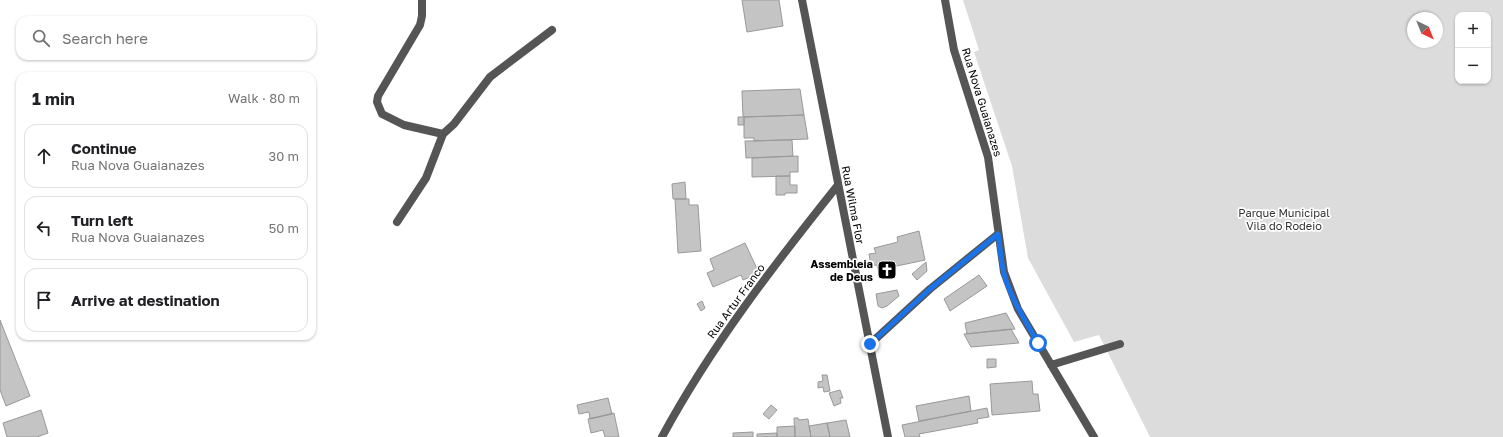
<!DOCTYPE html>
<meta charset="utf-8">
<style>
:root{--surface:#fff;--page:#f2f2f2;--text:#202124;--muted:#757577;--line:#e0e0e0}
body{margin:0;font-family:"Golos Text",sans-serif;background:var(--page);color:var(--text)}
.controls{position:absolute;right:12px;top:12px;display:grid;overflow:hidden;border-radius:8px;box-shadow:0 1px 3px #0004}
.controls button{width:36px;height:36px;display:grid;place-items:center;padding:0;border:0;border-bottom:1px solid var(--line);background:var(--surface);color:var(--text);font:20px sans-serif}
.compass{position:absolute;left:1407px;top:12px;width:36px;height:36px;border-radius:50%;background:var(--surface);box-shadow:0 1px 3px #0004;rotate:137deg}
.stop{position:absolute;width:12px;height:12px;margin:-9px;border:3px solid #1a73e8;border-radius:50%;background:#fff}
.stop.end{background:#1a73e8;border-color:#fff;box-shadow:0 1px 4px #0008}
.list{margin:0;padding:0;list-style:none}
h2{display:flex;justify-content:space-between;align-items:center;height:52px;margin:0;padding:0 16px;font-size:17px}
h2 small{font-size:13px;font-weight:400;color:var(--muted)}
.list li{display:grid;grid-template-columns:26px 1fr auto;gap:12px;align-items:center;box-sizing:border-box;height:64px;margin:0 8px 8px;padding:0 8px;border:1px solid var(--line);border-radius:12px}
.list b{display:block;font-size:15px;white-space:nowrap}
.list p{margin:0;font-size:13px;white-space:nowrap;color:var(--muted)}
.list em{font-size:13px;font-style:normal;color:var(--muted)}
.icon{flex:none;width:22px;height:22px;fill:none;stroke:currentColor;stroke-width:2;stroke-linecap:round;stroke-linejoin:round}
.map{position:relative;flex:none;width:1503px;height:437px;overflow:hidden}
.search{position:absolute;background:var(--surface);box-shadow:0 1px 3px #0004;left:16px;top:16px;width:300px;height:44px;display:flex;align-items:center;gap:10px;box-sizing:border-box;padding:0 14px;border-radius:12px;color:var(--muted);font-size:15px}
.panel{position:absolute;background:var(--surface);box-shadow:0 1px 3px #0004;left:16px;top:72px;width:300px;height:268px;border-radius:12px}
.map>svg:first-child{display:block}
.green{fill:#dcdcdc;fill-rule:evenodd}
.building{fill:#c4c4c4;stroke:#999}
.lines{fill:none;stroke-linecap:round;stroke-linejoin:round}
.street{stroke:#555;stroke-width:8}
.route{stroke:#1a73e8;stroke-width:5}
.labels{text-anchor:middle;stroke-width:3.5;stroke-linejoin:round;paint-order:stroke}
.street-label{font-size:11px;fill:#000;stroke:#fff}
.park-label{font-size:11px;fill:#333;stroke:#fff}
.poi-label{font-size:11px;font-weight:bold;fill:#000;stroke:#fff;text-anchor:end}
</style>
<div class="map">
<svg width="1503" height="437" viewBox="0 0 1503 437">
<rect width="100%" height="100%" fill="#fff"/>
<!-- green -->
<path class="green" d="M963,0H1503V437H1150L1099,335L1074,342L1028,258L1012,166L974,52L979,50ZM1458,15H1488V81H1458ZM1413,18H1437V42H1413Z"/>
<!-- building -->
<path class="building" d="M742,0H779L783,26L747,32Z
M800,89L804,115L743,117L742,91Z
M804,115L808,139L754,141V138H744V117Z
M738,117H744V125H738Z
M792,140L793,156L746,158L745,141Z
M798,156V172H790V176L752,177V158Z
M776,176H790V185H797V193H785V195H776Z
M685,182L686,199H673L672,184Z
M675,199H689V205H698L701,251L678,253Z
M919,231L925,260L878,270L877,265L871,266L869,254L876,253L874,248L898,242L897,237Z
M745,243L759,273L743,280L741,275L713,287L707,273L714,270L710,259Z
M926,262L927,271L917,280L912,274Z
M979,275L987,286L950,311L944,299Z
M897,290L899,296L887,306L882,308L878,306L876,294Z
M702,301L705,308L701,311L697,304Z
M1006,313L1015,329L967,334L965,323Z
M0,320L30,396L6,406L0,390Z
M1011,329L1019,343L971,347L964,334Z
M987,359H996V367L987,368Z
M822,375H827L830,391L824,392L823,387L818,388V382L823,381Z
M1032,381L1033,394H1038L1040,411L992,415L990,384Z
M840,390L843,398H840L841,403L834,406L829,393Z
M969,396L971,411L919,421L916,406Z
M608,398L612,414L590,419L589,412L579,414L577,405Z
M771,405L777,410L769,419L763,414Z
M987,408L989,417L977,419L978,423L919,434L920,437H905L902,425Z
M41,410L48,433L37,437H7L3,423Z
M614,413L619,437H605L603,430L591,433L588,419Z
M794,418H798L799,420L808,419L811,437H795Z
M846,420L850,437H830L827,423Z
M827,423L830,437H811L809,426Z
M795,426V437H777V427Z
M753,432V437H733V433Z
M777,433V437H757V434Z"/>
<g class="lines">
<!-- street -->
<path class="street" d="M422,0V16L420,25L378,96L377,102L382,114L404,125L443,134L454,124L490,77L552,30
M802,0L888,437
M945,0L954,50L988,157L1004,272L1018,309L1094,437
M397,222L426,178L443,134
M870,344L930,289L998,234
M1051,365L1120,344
M662,437C711,346 774,265 838,185"/>
</g>
<g class="lines">
<!-- route -->
<path class="route" d="M870,344L930,289L998,234C1000,247 1001,261 1004,274C1011,299 1025,320 1038,343"/>
</g>
<!-- icons -->
<defs>
<symbol id="church-square" viewBox="-11 -11 22 22"><rect x="-9" y="-9" width="18" height="18" rx="4" fill="#000" stroke="#fff"/><path d="M-1.2-6h2.4v3.5h3.3v2.4h-3.3V6h-2.4V-.1h-3.3v-2.4h3.3Z" fill="#fff"/></symbol>
</defs>
<g fill-rule="evenodd">
<use href="#church-square" x="876" y="259" width="22" height="22"/>
</g>
<g class="labels">
<!-- street labels -->
<g class="street-label">
<text transform="translate(982 102) rotate(73)" y="4">Rua Nova Guaianazes</text>
<text transform="translate(853 205) rotate(79)" y="4">Rua Wilma Flor</text>
<text transform="translate(736 301) rotate(-54)" y="4">Rua Artur Franco</text>
</g>
<!-- park labels -->
<g class="park-label">
<text x="1284" y="217">Parque Municipal<tspan x="1284" dy="13">Vila do Rodeio</tspan></text>
</g>
<!-- poi labels -->
<g class="poi-label">
<text x="873" y="268">Assembleia<tspan x="873" dy="13">de Deus</tspan></text>
</g>
</g>
</svg>
<div class="controls">
<button>+</button>
<button>−</button>
</div>
<svg class="compass" viewBox="-18 -18 36 36"><path d="M0-13l5 13h-10z" fill="#e53935"/><path d="M0 13l5-13h-10z" fill="#757577"/></svg>
<div class="stop" style="left:1038px;top:343px"></div>
<div class="stop end" style="left:870px;top:344px"></div>
<div class="search"><svg class="icon" aria-label="search" viewBox="0 0 24 24"><circle cx="10" cy="10" r="6"/><path d="M15 15l6 6"/></svg>Search here</div>
<section class="panel">
<h2>1 min<small>Walk · 80 m</small></h2>
<ul class="list">
<li><svg class="icon" aria-label="ahead" viewBox="0 0 24 24"><path d="M12 20V5M6 11l6-6 6 6"/></svg><div><b>Continue</b><p>Rua Nova Guaianazes</p></div><em>30 m</em></li>
<li><svg class="icon" aria-label="left" viewBox="0 0 24 24"><path d="M17 20v-9H6M10 6l-5 5 5 5"/></svg><div><b>Turn left</b><p>Rua Nova Guaianazes</p></div><em>50 m</em></li>
<li><svg class="icon" aria-label="arrive" viewBox="0 0 24 24"><path d="M6 21V4h12l-3 4 3 4H6"/></svg><div><b>Arrive at destination</b></div></li>
</ul>
</section>
</div>
